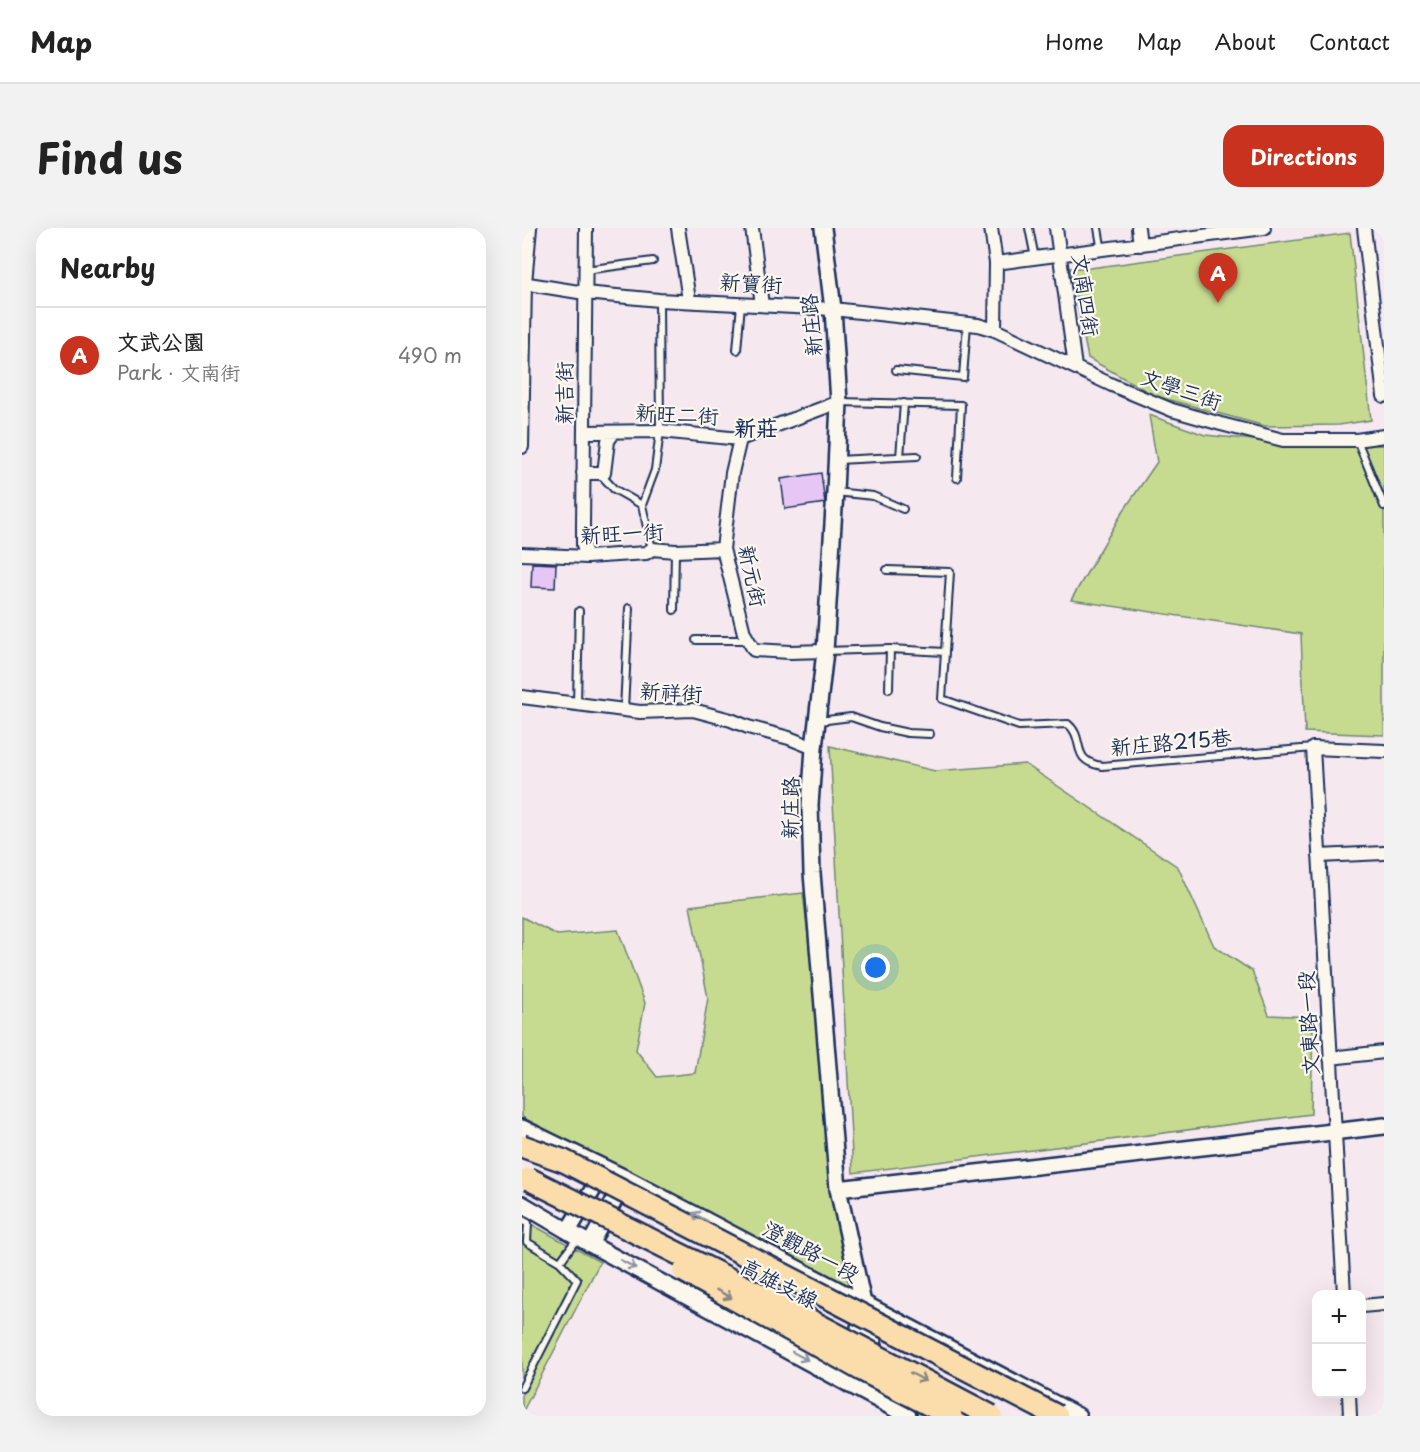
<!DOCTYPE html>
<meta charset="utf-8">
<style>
:root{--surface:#fff;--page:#f2f2f2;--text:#222;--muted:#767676;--line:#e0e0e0;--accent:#c8321e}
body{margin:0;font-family:"Playpen Sans","LXGW WenKai TC",sans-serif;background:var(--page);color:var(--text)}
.controls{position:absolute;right:18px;bottom:18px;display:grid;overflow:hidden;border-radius:12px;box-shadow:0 6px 24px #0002}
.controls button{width:54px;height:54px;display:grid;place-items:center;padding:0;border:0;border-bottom:2px solid var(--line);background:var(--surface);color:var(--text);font:30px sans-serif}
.you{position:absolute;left:354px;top:740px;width:21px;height:21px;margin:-15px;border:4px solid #fff;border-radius:50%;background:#1a73e8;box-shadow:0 0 0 9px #1a73e833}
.badge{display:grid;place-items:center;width:39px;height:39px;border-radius:50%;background:var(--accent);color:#fff;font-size:20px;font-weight:700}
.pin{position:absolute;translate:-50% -50px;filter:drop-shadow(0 2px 3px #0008)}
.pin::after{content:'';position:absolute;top:32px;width:21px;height:18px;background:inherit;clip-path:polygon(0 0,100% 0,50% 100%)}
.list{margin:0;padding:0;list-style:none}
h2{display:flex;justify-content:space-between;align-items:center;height:78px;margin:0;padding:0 24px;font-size:26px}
h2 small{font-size:20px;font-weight:400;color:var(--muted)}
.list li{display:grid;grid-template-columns:39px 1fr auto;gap:18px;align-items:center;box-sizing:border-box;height:96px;padding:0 24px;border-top:2px solid var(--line)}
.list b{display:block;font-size:22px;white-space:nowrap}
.list p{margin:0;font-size:20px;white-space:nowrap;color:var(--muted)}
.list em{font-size:20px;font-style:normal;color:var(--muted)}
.map{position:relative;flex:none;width:862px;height:1188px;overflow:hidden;border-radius:18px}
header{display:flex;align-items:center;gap:36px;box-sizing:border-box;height:84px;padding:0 30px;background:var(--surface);border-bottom:2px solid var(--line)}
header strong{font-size:28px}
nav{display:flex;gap:33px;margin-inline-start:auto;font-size:21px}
.intro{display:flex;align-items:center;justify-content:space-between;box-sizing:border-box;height:144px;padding:0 36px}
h1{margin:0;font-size:42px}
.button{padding:15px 27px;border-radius:18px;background:var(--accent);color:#fff;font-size:21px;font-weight:700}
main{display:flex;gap:36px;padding:0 36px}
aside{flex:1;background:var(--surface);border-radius:18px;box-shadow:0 6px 24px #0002}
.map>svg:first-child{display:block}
.green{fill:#c7db90;stroke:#718577;stroke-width:1.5}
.building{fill:#e6c6f4;stroke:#1b2f5e;stroke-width:1.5}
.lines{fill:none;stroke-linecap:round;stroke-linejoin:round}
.service-casing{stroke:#1b2f5e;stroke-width:10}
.minor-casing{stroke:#1b2f5e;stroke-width:16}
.tertiary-casing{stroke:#1b2f5e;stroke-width:20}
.service{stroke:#fbf7ec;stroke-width:6}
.minor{stroke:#fbf7ec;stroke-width:12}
.tertiary{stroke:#fbf7ec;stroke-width:15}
.motorway-bridge-casing{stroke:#1b2f5e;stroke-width:26;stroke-linecap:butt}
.motorway-bridge{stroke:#faddab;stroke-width:21}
.oneway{stroke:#8b93a5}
.oneway2{stroke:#8a8684}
.labels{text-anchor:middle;stroke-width:4.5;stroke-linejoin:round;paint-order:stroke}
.street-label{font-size:21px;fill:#1b2f5e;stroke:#fbf7ec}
.neighbourhood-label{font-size:22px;font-weight:bold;fill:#1b2f5e;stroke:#fbf7ec}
</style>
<header>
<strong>Map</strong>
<nav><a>Home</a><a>Map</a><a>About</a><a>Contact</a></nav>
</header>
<div class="intro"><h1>Find us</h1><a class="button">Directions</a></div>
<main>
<aside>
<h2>Nearby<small></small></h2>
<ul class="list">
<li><span class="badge">A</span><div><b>文武公園</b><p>Park · 文南街</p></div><em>490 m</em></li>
</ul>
</aside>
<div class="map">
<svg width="862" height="1188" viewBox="0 0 862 1188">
<rect width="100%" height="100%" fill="#f5e8ee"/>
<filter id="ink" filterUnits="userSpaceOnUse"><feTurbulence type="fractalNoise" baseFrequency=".0167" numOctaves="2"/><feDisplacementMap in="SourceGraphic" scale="12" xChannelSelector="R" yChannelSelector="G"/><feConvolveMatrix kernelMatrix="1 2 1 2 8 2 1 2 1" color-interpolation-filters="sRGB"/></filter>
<g filter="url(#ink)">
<!-- green -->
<path class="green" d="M828,5L849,192L817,197L743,198L633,168L566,130L548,40H568Z
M627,187L683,207L803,219L862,217V507L783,504L779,406L549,372L600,285L635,234Z
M308,518L413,543L503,536L656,639L692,718L730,743L747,787L791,789L789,886L331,945Z
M281,665L327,1059L0,889V689L35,707L96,702L123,775L114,822L135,849L173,845L186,770L168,678Z
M0,991L78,1034L0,1185Z"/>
<!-- building -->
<path class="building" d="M299,245L303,275L263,281L259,251Z
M10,335L34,336L33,360L9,359Z"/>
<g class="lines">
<defs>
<path id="service" d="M507,0L513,30
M576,0L580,23
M63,42L131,33
M215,122L219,76
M374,142L441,149L445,96
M318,174L439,177L435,250
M835,212L862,278
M378,229L382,175
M315,232L395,228
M78,246L92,261L120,277
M313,264L351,268L381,281
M130,321L120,277L133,242L138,203L137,72
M365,342L428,344L423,424
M152,382L153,323
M174,412H226
M303,423L368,421L423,424L420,471L497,498L546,496C564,511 547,533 580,538L791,520
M367,461L368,421
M55,475L57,383
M102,482L107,380
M297,493L329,489L358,499L386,505L408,506
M0,992L6,995L5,1014L38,1034
M0,1160L55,1052L38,1034L56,1009"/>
<path id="minor" d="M64,0L61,298V317L65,329
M156,0L167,72
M230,0L240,77
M469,0L474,35L473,102
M534,0L553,139
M616,0L618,17
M842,0L862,168
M474,35L742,0
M0,55L63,65L137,72L311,81L456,97L473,102L590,157L650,182L699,196L761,212H834L862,208
M62,204L138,203L218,211L317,174
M218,211L210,245L201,321L222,405L232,422L268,424L303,423
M0,219L3,55L8,0
M61,245H82L86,213L92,204
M0,326L65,329L124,325L130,321L153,323L201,321
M0,469L118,484L171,482L209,492L226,499L267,510L292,520
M797,628L862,625
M808,830L862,824
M822,1066C813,884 801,702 791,520L862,523
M840,1078L862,1076
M827,1166L828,1188"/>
<path id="tertiary" d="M301,0L311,81L317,174L313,264L303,423L292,520L288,577L290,645L316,961L341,1075L328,1157
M0,900L105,951L556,1188
M316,961L862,898
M0,976L68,1016L386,1188
M46,1003L82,943
M68,1016L103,953
M343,1084L356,1133"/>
</defs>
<!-- service casing -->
<use href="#service" class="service-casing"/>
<!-- minor casing -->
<use href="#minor" class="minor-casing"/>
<!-- tertiary casing -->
<use href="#tertiary" class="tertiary-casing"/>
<!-- service -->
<use href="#service" class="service"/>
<!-- minor -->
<use href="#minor" class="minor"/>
<!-- tertiary -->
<use href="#tertiary" class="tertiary"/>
<defs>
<path id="motorway-bridge" d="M0,918L42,933L535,1188
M7,951L247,1071L469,1188
M162,1043L340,1142L429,1188"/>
</defs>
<!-- motorway-bridge casing -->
<use href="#motorway-bridge" class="motorway-bridge-casing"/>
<!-- motorway-bridge -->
<use href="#motorway-bridge" class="motorway-bridge"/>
</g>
<!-- one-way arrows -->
<defs><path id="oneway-shaft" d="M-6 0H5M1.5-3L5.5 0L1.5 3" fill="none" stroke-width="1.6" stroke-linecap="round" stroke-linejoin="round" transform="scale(1.5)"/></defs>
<g class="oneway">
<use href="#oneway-shaft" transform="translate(178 989) rotate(-152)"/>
<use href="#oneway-shaft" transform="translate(106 1036) rotate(28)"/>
<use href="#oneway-shaft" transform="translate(278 1128) rotate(28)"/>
</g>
<g class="oneway2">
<use href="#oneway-shaft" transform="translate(202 1066) rotate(29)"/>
<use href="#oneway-shaft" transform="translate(396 1149) rotate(28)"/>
</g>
</g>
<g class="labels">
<!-- street labels -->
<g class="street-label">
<text transform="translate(229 56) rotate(3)" y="7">新寶街</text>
<text transform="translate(563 67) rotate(82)" y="7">文南四街</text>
<text transform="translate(290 97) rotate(-95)" y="7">新庄路</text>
<text transform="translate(659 162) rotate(19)" y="7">文學三街</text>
<text transform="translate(43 165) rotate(-90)" y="7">新吉街</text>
<text transform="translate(155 187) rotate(3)" y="7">新旺二街</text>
<text transform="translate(100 306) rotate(-3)" y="7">新旺一街</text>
<text transform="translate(230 348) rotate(78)" y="7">新元街</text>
<text transform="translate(149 465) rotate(3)" y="7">新祥街</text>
<text transform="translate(649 515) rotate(-5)" y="7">新庄路215巷</text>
<text transform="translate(269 580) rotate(-89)" y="7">新庄路</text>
<text transform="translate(787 795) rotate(-93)" y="7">文東路一段</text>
<text transform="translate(289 1024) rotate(28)" y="7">澄觀路一段</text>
<text transform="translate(257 1056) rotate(27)" y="7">高雄支線</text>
</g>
<!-- neighbourhood labels -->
<g class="neighbourhood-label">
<text x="234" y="208">新莊</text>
</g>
</g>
</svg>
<div class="controls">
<button>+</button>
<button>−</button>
</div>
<div class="you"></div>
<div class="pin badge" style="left:696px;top:75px">A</div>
</div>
</main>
